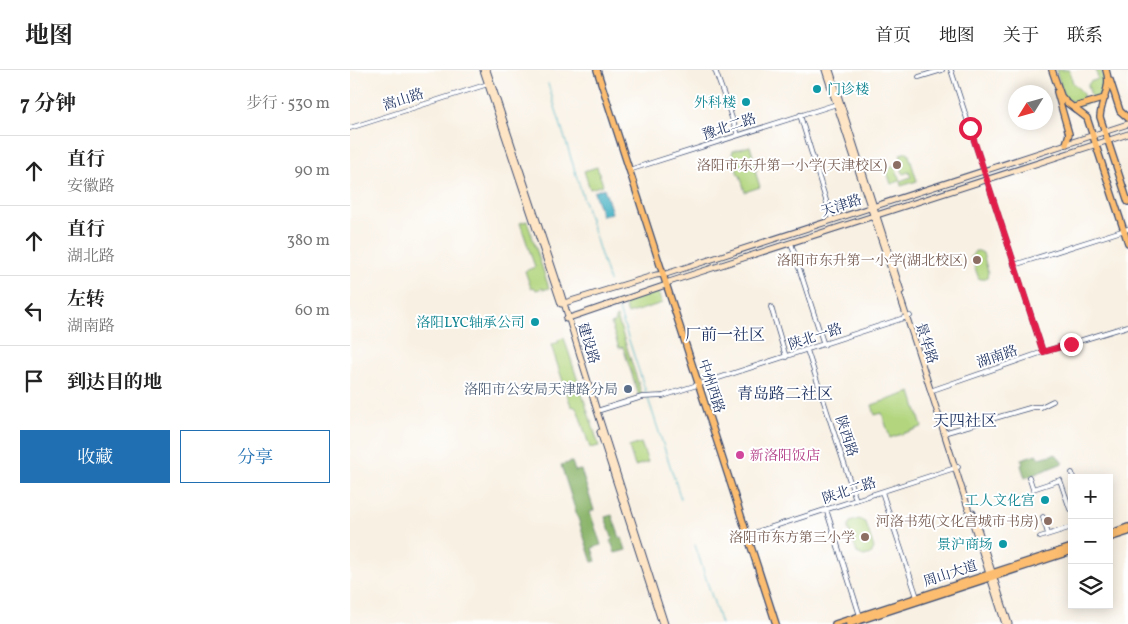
<!DOCTYPE html>
<html lang="zh">
<meta charset="utf-8">
<style>
:root{--surface:#fff;--page:#f6f6f6;--text:#222;--muted:#767676;--line:#e0e0e0;--accent:#1f6fb2}
body{margin:0;font-family:Vollkorn,"Noto Serif SC",serif;background:var(--page);color:var(--text)}
.controls{position:absolute;right:15px;bottom:15px;display:grid;overflow:hidden;border-radius:0px;box-shadow:0 2px 12px #0003}
.controls button{width:45px;height:45px;display:grid;place-items:center;padding:0;border:0;border-bottom:1px solid var(--line);background:var(--surface);color:var(--text);font:25px sans-serif}
.compass{position:absolute;left:658px;top:15px;width:45px;height:45px;border-radius:50%;background:var(--surface);box-shadow:0 2px 12px #0003;rotate:233deg}
.stop{position:absolute;width:15px;height:15px;margin:-11px;border:4px solid #e11d48;border-radius:50%;background:#fff}
.stop.end{background:#e11d48;border-color:#fff;box-shadow:0 1px 5px #0008}
.list{margin:0;padding:0;list-style:none}
h2{display:flex;justify-content:space-between;align-items:center;height:65px;margin:0;padding:0 20px;font-size:21px}
h2 small{font-size:16px;font-weight:400;color:var(--muted)}
.list li{display:grid;grid-template-columns:32px 1fr auto;gap:15px;align-items:center;box-sizing:border-box;height:70px;padding:0 20px;border-top:1px solid var(--line)}
.list b{display:block;font-size:19px;white-space:nowrap}
.list p{margin:0;font-size:16px;white-space:nowrap;color:var(--muted)}
.list em{font-size:16px;font-style:normal;color:var(--muted)}
.actions{display:flex;gap:10px;padding:15px 20px}
.actions a{flex:1;padding:11px 0;border:1px solid var(--accent);border-radius:0px;text-align:center;font-size:18px;color:var(--accent)}
.actions .main{background:var(--accent);color:#fff}
.icon{flex:none;width:28px;height:28px;fill:none;stroke:currentColor;stroke-width:2;stroke-linecap:round;stroke-linejoin:round}
.map{position:relative;flex:none;width:778px;height:554px;overflow:hidden}
header{display:flex;align-items:center;gap:30px;box-sizing:border-box;height:70px;padding:0 25px;background:var(--surface);border-bottom:1px solid var(--line)}
header strong{font-size:24px}
nav{display:flex;gap:28px;margin-inline-start:auto;font-size:18px}
main{display:flex}
aside{flex:1;background:var(--surface)}
.map>svg:first-child{display:block}
.green{fill:#b2d57e;stroke:#66826e}
.forest{fill:#8db66d;stroke:#547266}
.water{fill:#44b0c2;stroke:#307090}
.lines{fill:none;stroke-linecap:round;stroke-linejoin:round}
.stream{stroke:#44b0c2;stroke-width:1}
.street-casing{stroke:#3c4c72;stroke-width:5.5}
.secondary-casing{stroke:#3c4c72;stroke-width:7}
.primary-casing{stroke:#3c4c72;stroke-width:8}
.street{stroke:#fff;stroke-width:4}
.secondary{stroke:#fee5c5;stroke-width:5}
.primary{stroke:#fcbd6f;stroke-width:5.5}
.route{stroke:#e11d48;stroke-width:6}
.culture-dot{fill:#0f9aa8;stroke:#fff;stroke-width:2}
.education-dot{fill:#8d6e63;stroke:#fff;stroke-width:2}
.service-dot{fill:#5c6f8a;stroke:#fff;stroke-width:2}
.hotel-dot{fill:#d1479c;stroke:#fff;stroke-width:2}
.labels{text-anchor:middle;stroke-width:4;stroke-linejoin:round;paint-order:stroke}
.culture-label{font-size:14px;fill:#0d838f;stroke:#fff;text-anchor:end}
.street-label{font-size:14px;fill:#1b2f5e;stroke:#fff}
.education-label{font-size:14px;fill:#785e54;stroke:#fff;text-anchor:end}
.service-label{font-size:14px;fill:#4e5e75;stroke:#fff;text-anchor:end}
.hotel-label{font-size:14px;fill:#b23c85;stroke:#fff;text-anchor:start}
.quarter-label{font-size:16px;fill:#1b2f5e;stroke:#fff}
</style>
<header>
<strong>地图</strong>
<nav><a>首页</a><a>地图</a><a>关于</a><a>联系</a></nav>
</header>
<main>
<aside>
<h2>7 分钟<small>步行 · 530 m</small></h2>
<ul class="list">
<li><svg class="icon" aria-label="ahead" viewBox="0 0 24 24"><path d="M12 20V5M6 11l6-6 6 6"/></svg><div><b>直行</b><p>安徽路</p></div><em>90 m</em></li>
<li><svg class="icon" aria-label="ahead" viewBox="0 0 24 24"><path d="M12 20V5M6 11l6-6 6 6"/></svg><div><b>直行</b><p>湖北路</p></div><em>380 m</em></li>
<li><svg class="icon" aria-label="left" viewBox="0 0 24 24"><path d="M17 20v-9H6M10 6l-5 5 5 5"/></svg><div><b>左转</b><p>湖南路</p></div><em>60 m</em></li>
<li><svg class="icon" aria-label="arrive" viewBox="0 0 24 24"><path d="M6 21V4h12l-3 4 3 4H6"/></svg><div><b>到达目的地</b></div></li>
</ul>
<div class="actions"><a class="main">收藏</a><a>分享</a></div>
</aside>
<div class="map">
<svg width="778" height="554" viewBox="0 0 778 554">
<rect width="100%" height="100%" fill="#fff"/>
<filter id="ink" filterUnits="userSpaceOnUse"><feTurbulence type="fractalNoise" baseFrequency=".02" numOctaves="2"/><feDisplacementMap in="SourceGraphic" scale="10" xChannelSelector="R" yChannelSelector="G"/><feConvolveMatrix kernelMatrix="1 2 1 2 8 2 1 2 1" color-interpolation-filters="sRGB"/></filter>
<filter id="wash" filterUnits="userSpaceOnUse"><feTurbulence type="fractalNoise" baseFrequency=".0096" numOctaves="4" result="noise"/><feDisplacementMap in="SourceGraphic" scale="20" xChannelSelector="R" yChannelSelector="G"/><feGaussianBlur stdDeviation="1.12" result="paint"/><feColorMatrix in="noise" values="0 0 0 0 0 0 0 0 0 0 0 0 0 0 0 0 0 1.4 0 .05"/><feComposite in="paint" operator="in"/></filter>
<g filter="url(#wash)">
<rect width="100%" height="100%" fill="#f8f0e2"/>
<!-- green -->
<path class="green" d="M706,0H719L723,13L732,22L736,33L742,30L738,15L740,12L748,9L746,0H751L756,14L751,28L729,36L714,27Z
M400,76L407,100L405,101L410,117L395,122L390,105H388L386,97H387V94L385,95L382,84L383,81Z
M558,82L567,111L551,116L550,111L541,114L536,99L545,96L550,111L561,107L559,102L553,104L551,96L553,95L550,84Z
M247,97L253,115L240,119L234,101Z
M177,151L199,218L193,220V218L186,220L184,217L181,218L175,201L185,197L170,153Z
M625,181H629L633,183L638,202L637,207L634,209H629L621,187Z
M308,221L312,233L278,244L274,233Z
M267,247L292,325L289,326L273,277L269,278L261,254L266,252L265,248Z
M214,268L249,376L240,378L228,341L225,337L221,336L201,275L209,272L208,270Z
M561,322L572,357L540,368L532,343L525,345L522,335Z
M291,373L298,392L285,396L279,377Z
M509,449L516,453L524,478L521,484L514,486L507,483L498,458L500,452Z"/>
<!-- forest -->
<path class="forest" d="M687,384L688,388L706,384L713,393L675,408L671,395L673,394L671,389Z
M222,392L225,401L231,400L244,440L240,442L251,475L242,478L246,491L242,492L211,395Z
M262,445L270,468H272L276,480L265,483L261,471L263,470L255,447Z"/>
<!-- water -->
<path class="water" d="M254,118L262,143L252,146L244,122Z"/>
<g class="lines">
<!-- stream -->
<path class="stream" d="M198,14L259,211
M269,240L331,429
M345,475L371,554"/>
</g>
</g>
<g filter="url(#ink)">
<g class="lines">
<defs>
<path id="street" d="M365,0L388,65
M601,0L693,282
M569,7L592,0
M450,45L482,150
M0,58L138,14
M279,100L487,34
M441,173L474,275
M664,195L778,159
M421,237L436,287
M457,280L506,430
M580,321L693,282L778,256
M247,341L292,327L313,326L560,246
M597,362L683,337H691L703,331
M722,403L723,408
M679,407L683,419L710,410L720,439
M532,422L567,527
M476,439L510,546
M693,447L698,464
M397,465L608,397
M690,467L722,457"/>
<path id="secondary" d="M133,0L211,234
M137,0L210,220L247,341L315,554
M475,0L567,278L655,554
M480,0L551,221
M211,234L306,205L316,204L778,54
M216,249L316,215L319,212L778,64
M250,362L312,554
M623,443L659,554"/>
<path id="primary" d="M247,0L426,554
M702,0L711,26L716,32L737,48L778,173
M756,0C762,17 751,30 750,47L778,132
M760,10L770,41L778,48
M707,22L719,64L716,74
M725,37L755,28
M759,464L778,457
M759,468L778,462
M485,554L722,477
M499,554L722,481"/>
</defs>
<!-- street casing -->
<use href="#street" class="street-casing"/>
<!-- secondary casing -->
<use href="#secondary" class="secondary-casing"/>
<!-- primary casing -->
<use href="#primary" class="primary-casing"/>
<!-- street -->
<use href="#street" class="street"/>
<!-- secondary -->
<use href="#secondary" class="secondary"/>
<!-- primary -->
<use href="#primary" class="primary"/>
</g>
</g>
<g class="lines" filter="url(#ink)">
<!-- route -->
<path class="route" d="M620,58L693,282L721,274"/>
</g>
<!-- markers -->
<g class="culture-dot">
<circle cx="467" cy="19" r="5"/>
<circle cx="396" cy="32" r="5"/>
<circle cx="185" cy="252" r="5"/>
<circle cx="695" cy="430" r="5"/>
<circle cx="653" cy="474" r="5"/>
</g>
<g class="education-dot">
<circle cx="547" cy="95" r="5"/>
<circle cx="627" cy="190" r="5"/>
<circle cx="698" cy="451" r="5"/>
<circle cx="515" cy="467" r="5"/>
</g>
<circle class="service-dot" cx="278" cy="319" r="5"/>
<circle class="hotel-dot" cx="390" cy="385" r="5"/>
<g class="labels">
<!-- culture labels -->
<g class="culture-label">
<text x="477" y="24" text-anchor="start">门诊楼</text>
<text x="386" y="37">外科楼</text>
<text x="175" y="257">洛阳LYC轴承公司</text>
<text x="685" y="435">工人文化宫</text>
<text x="643" y="479">景沪商场</text>
</g>
<!-- street labels -->
<g class="street-label">
<text transform="translate(53 29) rotate(-18)" y="5">嵩山路</text>
<text transform="translate(379 56) rotate(-18)" y="5">豫北二路</text>
<text transform="translate(491 135) rotate(-18)" y="5">天津路</text>
<text transform="translate(465 266) rotate(-18)" y="5">陕北一路</text>
<text transform="translate(239 273) rotate(73)" y="5">建设路</text>
<text transform="translate(577 273) rotate(72)" y="5">景华路</text>
<text transform="translate(647 286) rotate(-19)" y="5">湖南路</text>
<text transform="translate(362 316) rotate(72)" y="5">中州西路</text>
<text transform="translate(497 366) rotate(72)" y="5">陕西路</text>
<text transform="translate(499 420) rotate(-18)" y="5">陕北二路</text>
<text transform="translate(600 503) rotate(-18)" y="5">周山大道</text>
</g>
<!-- education labels -->
<g class="education-label">
<text x="537" y="100">洛阳市东升第一小学(天津校区)</text>
<text x="617" y="195">洛阳市东升第一小学(湖北校区)</text>
<text x="688" y="456">河洛书苑(文化宫城市书房)</text>
<text x="505" y="472">洛阳市东方第三小学</text>
</g>
<!-- service labels -->
<g class="service-label">
<text x="268" y="324">洛阳市公安局天津路分局</text>
</g>
<!-- hotel labels -->
<g class="hotel-label">
<text x="400" y="390">新洛阳饭店</text>
</g>
<!-- quarter labels -->
<g class="quarter-label">
<text x="375" y="270">厂前一社区</text>
<text x="435" y="329">青岛路二社区</text>
<text x="615" y="356">天四社区</text>
</g>
</g>
</svg>
<div class="controls">
<button>+</button>
<button>−</button>
<button><svg class="icon" aria-label="layers" viewBox="0 0 24 24"><path d="M12 4l9 5-9 5-9-5zM3 14l9 5 9-5"/></svg></button>
</div>
<svg class="compass" viewBox="-18 -18 36 36"><path d="M0-13l5 13h-10z" fill="#e53935"/><path d="M0 13l5-13h-10z" fill="#767676"/></svg>
<div class="stop" style="left:620px;top:58px"></div>
<div class="stop end" style="left:721px;top:274px"></div>
</div>
</main>
